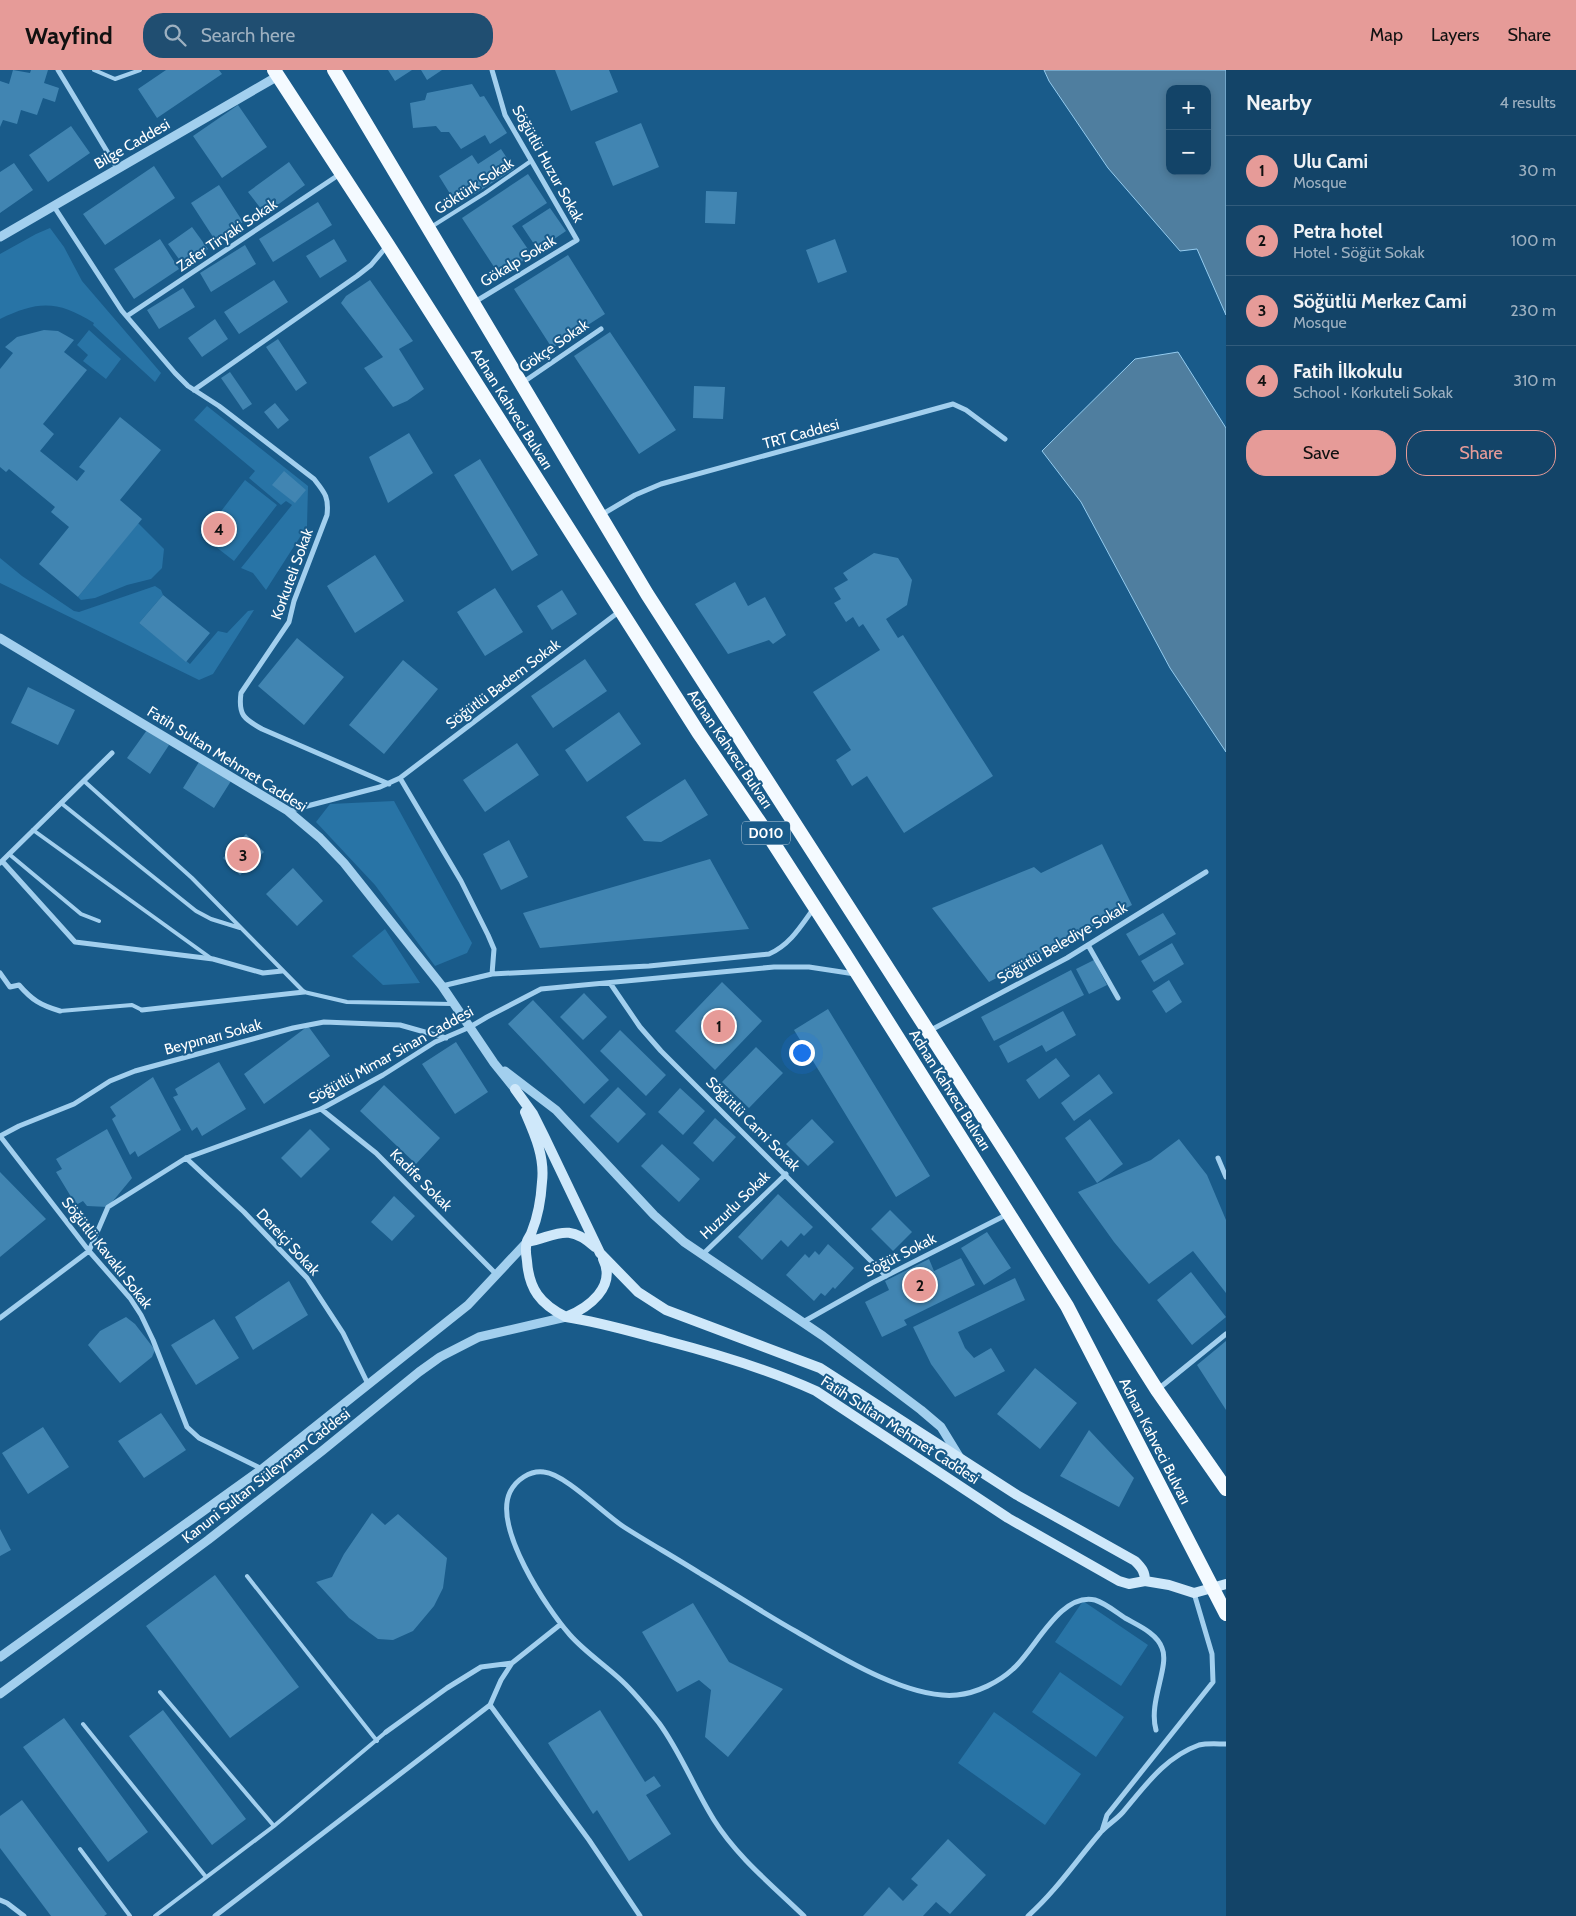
<!DOCTYPE html>
<meta charset="utf-8">
<style>
:root{--surface:#134468;--page:#204e71;--text:#f1f3f6;--muted:#9db0c0;--line:#325c7c;--accent:#e69b98}
body{margin:0;font-family:Cabin,sans-serif;background:var(--page);color:var(--text)}
.controls{position:absolute;right:15px;top:15px;display:grid;overflow:hidden;border-radius:10px;box-shadow:0 2px 8px #0003}
.controls button{width:45px;height:45px;display:grid;place-items:center;padding:0;border:0;border-bottom:1px solid var(--line);background:var(--surface);color:var(--text);font:25px sans-serif}
.you{position:absolute;left:801px;top:982px;width:18px;height:18px;margin:-12px;border:4px solid #fff;border-radius:50%;background:#1a73e8;box-shadow:0 0 0 8px #1a73e833}
.badge{display:grid;place-items:center;width:32px;height:32px;border-radius:50%;background:var(--accent);color:#111;font-size:16px;font-weight:700}
.pin{position:absolute;translate:-50% -50%;border:2px solid #fff;box-shadow:0 1px 5px #0006}
.list{margin:0;padding:0;list-style:none}
h2{display:flex;justify-content:space-between;align-items:center;height:65px;margin:0;padding:0 20px;font-size:21px}
h2 small{font-size:16px;font-weight:400;color:var(--muted)}
.list li{display:grid;grid-template-columns:32px 1fr auto;gap:15px;align-items:center;box-sizing:border-box;height:70px;padding:0 20px;border-top:1px solid var(--line)}
.list b{display:block;font-size:19px;white-space:nowrap}
.list p{margin:0;font-size:16px;white-space:nowrap;color:var(--muted)}
.list em{font-size:16px;font-style:normal;color:var(--muted)}
.actions{display:flex;gap:10px;padding:15px 20px}
.actions a{flex:1;padding:11px 0;border:1px solid var(--accent);border-radius:20px;text-align:center;font-size:18px;color:var(--accent)}
.actions .main{background:var(--accent);color:#111}
.icon{flex:none;width:28px;height:28px;fill:none;stroke:currentColor;stroke-width:2;stroke-linecap:round;stroke-linejoin:round}
.map{position:relative;flex:none;width:1226px;height:1846px;overflow:hidden}
header{display:flex;align-items:center;gap:30px;box-sizing:border-box;height:70px;padding:0 25px;background:var(--accent);color:#111}
header strong{font-size:24px}
nav{display:flex;gap:28px;margin-inline-start:auto;font-size:18px}
.search{width:350px;height:45px;background:var(--page);display:flex;align-items:center;gap:12px;box-sizing:border-box;padding:0 18px;border-radius:20px;color:var(--muted);font-size:19px}
main{display:flex}
aside{flex:1;background:var(--surface)}
.map>svg:first-child{display:block}
.green{fill:#2874a6}
.water{fill:#4f7e9f;stroke:#94ccf0;fill-rule:evenodd}
.building{fill:#4185b2}
.lines{fill:none;stroke-linecap:round;stroke-linejoin:round}
.service{stroke:#a2cfee;stroke-width:4}
.minor{stroke:#a2cfee;stroke-width:5}
.tertiary{stroke:#a2cfee;stroke-width:9}
.secondary{stroke:#cfe8fa;stroke-width:10}
.trunk{stroke:#f4faff;stroke-width:14}
.labels{text-anchor:middle;stroke-width:4;stroke-linejoin:round;paint-order:stroke}
.shield{fill:#195b8a;stroke:#bacedc;stroke-width:1}
.shield-label{font-size:14px;font-weight:bold;fill:#fff}
.street-label{font-size:15px;fill:#fff;stroke:#195b8a}
</style>
<header>
<strong>Wayfind</strong>
<div class="search"><svg class="icon" aria-label="search" viewBox="0 0 24 24"><circle cx="10" cy="10" r="6"/><path d="M15 15l6 6"/></svg>Search here</div>
<nav><a>Map</a><a>Layers</a><a>Share</a></nav>
</header>
<main>
<div class="map">
<svg width="1226" height="1846" viewBox="0 0 1226 1846">
<rect width="100%" height="100%" fill="#195b8a"/>
<!-- green -->
<path class="green" d="M50,158L64,177L82,211L161,303L155,312L93,255L94,253C57,230 38,231 0,249V184L36,164Z
M89,260L121,289L106,309L83,291L88,285L77,275Z
M207,336L308,416L307,456L266,520L253,503L241,498L292,435L286,431L281,435L249,408L255,401L194,350Z
M245,410L277,435L234,491L202,466Z
M138,453L164,479L162,498L151,509L127,515L95,528L81,530L78,527Z
M0,488L22,506L74,541L79,542L155,516L161,520L163,525L139,553L190,594L218,561L227,563L248,541L254,540L213,604L199,610L0,513Z
M394,731L472,873L467,883L435,896L375,815L316,752L330,734Z
M385,859L420,913L383,915L352,886Z
M1083,1531L1148,1575L1121,1616L1055,1572Z
M1060,1602L1124,1647L1096,1687L1032,1642Z
M994,1642L1081,1704L1045,1755L958,1693Z"/>
<!-- water -->
<path class="water" d="M1044,0H1226V245L1197,179L1180,181L1108,98L1049,11ZM1170,19H1207V101H1170Z
M1178,282L1226,358V682L1170,598L1081,432L1042,381L1135,289Z"/>
<!-- building -->
<path class="building" d="M13,0L30,3L31,0H48L44,13L59,18L55,32L43,28L37,45L21,40L17,54L3,50L0,57V11L9,14Z
M166,0H219L222,4L157,48L138,19Z
M388,0H412L395,11Z
M421,0H442L427,10Z
M555,0H609L618,22L571,41Z
M472,14L480,27L484,26L507,63L490,74L485,65L461,79L449,62H441L436,56L413,58L410,33L425,30L427,23Z
M238,35L267,77L222,108L193,66Z
M641,53L659,97L613,116L595,72Z
M71,56L90,83L48,112L29,85Z
M501,79L514,99L457,135L439,106L472,85L478,94Z
M289,92L305,115L265,144L248,122Z
M14,93L33,120L0,143V102Z
M154,96L175,128L105,175L83,144Z
M528,104L547,133L512,156L532,185L500,206L462,148Z
M219,115L243,152L215,170L191,133Z
M706,121L737,122L735,154L705,153Z
M318,132L332,155L273,192L259,169Z
M550,138L566,161L538,180L522,156Z
M192,157L208,179L184,196L168,174Z
M160,169L179,199L134,229L114,199Z
M334,169L347,191L320,208L306,186Z
M835,169L847,202L818,213L806,180Z
M245,175L256,194L211,222L200,203Z
M568,185L605,244L552,278L514,219Z
M274,210L288,232L239,264L224,242Z
M370,210L413,271L399,279L424,319L407,331L393,337L364,298L383,287L341,233L346,226Z
M183,218L195,237L159,259L147,240Z
M215,249L228,269L202,287L188,268Z
M44,260L58,261L74,270L64,282L87,300L43,354L54,364L40,381L77,411L85,401L79,397L120,347L161,380L120,430L142,449L78,527L39,494L69,457L51,442L55,437L9,399L6,402L0,397V299L13,283L5,277L17,267Z
M610,262L676,360L639,384L574,286Z
M278,269L307,313L296,321L266,277Z
M230,302L252,334L243,340L221,308Z
M694,316L725,317L723,349L693,348Z
M275,333L289,350L278,359L264,342Z
M409,363L433,403L388,433L369,387Z
M480,389L538,485L512,501L454,405Z
M284,401L306,420L295,433L272,415Z
M874,483L898,488L912,510L907,535L886,549L898,568L903,565L993,706L904,763L867,706L852,716L836,690L851,680L813,622L880,580L863,554L859,557L853,547L846,552L834,533L841,529L834,518L848,510L843,503Z
M375,485L404,531L355,563L327,516Z
M735,512L748,536L765,527L786,565L773,574L769,570L728,584L695,534Z
M495,518L523,562L485,586L457,542Z
M562,520L577,544L552,560L537,536Z
M163,525L210,563L186,592L139,553Z
M297,568L344,607L304,655L258,616Z
M585,589L607,621L553,658L531,626Z
M403,590L438,619L384,684L349,655Z
M28,617L75,640L58,675L11,653Z
M619,642L641,674L587,712L565,680Z
M147,660L169,675L150,704L127,688Z
M517,673L539,705L485,742L463,710Z
M199,692L231,711L214,738L183,718Z
M685,709L708,745L661,772L644,771L626,747Z
M246,764L264,782L240,805L223,788Z
M509,770L528,807L501,820L483,784Z
M1102,774L1132,835L989,912L932,838L1034,797L1041,803Z
M710,789L749,859L540,878L523,843Z
M293,798L323,831L297,856L266,824Z
M1163,843L1176,864L1139,886L1126,864Z
M1172,873L1184,894L1154,912L1141,891Z
M1094,890L1107,915L1089,924L1076,899Z
M1071,900L1084,925L994,971L981,947Z
M1169,910L1182,932L1166,943L1152,921Z
M722,912L762,951L715,1000L675,961Z
M584,923L607,947L583,970L560,947Z
M533,930L609,1010L584,1034L508,954Z
M828,939L930,1106L896,1127L794,960Z
M1063,941L1076,965L1046,982L1042,975L1008,993L999,976Z
M308,956L330,986L264,1034L244,1004Z
M620,960L666,1005L646,1026L600,981Z
M456,972L488,1022L455,1044L422,994Z
M756,977L783,1003L749,1038L722,1012Z
M1056,988L1070,1006L1039,1029L1026,1010Z
M219,992L246,1039L202,1066L197,1057L192,1061L173,1027L178,1025L175,1019Z
M1099,1004L1113,1023L1074,1051L1061,1033Z
M153,1007L181,1060L138,1087L135,1081L130,1085L112,1049L116,1046L110,1037Z
M384,1015L440,1068L416,1094L360,1041Z
M618,1017L646,1044L618,1073L590,1046Z
M680,1018L705,1041L683,1065L658,1042Z
M715,1048L736,1067L713,1092L693,1073Z
M812,1049L834,1072L808,1096L786,1074Z
M1090,1049L1123,1094L1097,1113L1065,1068Z
M107,1059L132,1108L108,1137L87,1136L83,1131L76,1135L56,1102L62,1099L56,1089Z
M310,1059L330,1079L301,1108L281,1088Z
M1179,1069L1207,1105L1226,1150V1223L1193,1181L1149,1214L1114,1172L1078,1122L1151,1090Z
M662,1074L700,1109L679,1132L641,1096Z
M0,1102L46,1149L0,1187Z
M778,1124L813,1157L804,1166L801,1163L788,1177L781,1170L762,1190L738,1167Z
M394,1126L415,1146L392,1171L371,1152Z
M890,1140L912,1162L893,1181L871,1159Z
M987,1162L1011,1198L984,1215L961,1178Z
M828,1174L854,1198L835,1219L833,1217L825,1226L821,1223L814,1231L786,1205L805,1184L809,1188L815,1181L819,1185Z
M961,1188L975,1215L904,1250L907,1255L882,1267L865,1232L889,1220L885,1211L929,1189L934,1201Z
M1191,1202L1226,1247L1192,1275L1157,1230Z
M1015,1208L1025,1230L958,1262L965,1278L974,1288L991,1278L1005,1301L955,1327L931,1294L913,1257Z
M289,1211L308,1245L253,1280L235,1247Z
M126,1247L135,1254L155,1280L152,1287L120,1313L88,1275L100,1261Z
M214,1249L239,1288L196,1315L171,1275Z
M1226,1271V1340L1197,1295Z
M1035,1298L1077,1333L1040,1379L997,1344Z
M161,1343L186,1380L144,1408L118,1371Z
M43,1357L69,1397L28,1424L2,1383Z
M1089,1360L1134,1408L1119,1437L1060,1406Z
M372,1443L385,1455L398,1444L447,1488L443,1518L434,1536L413,1561L393,1570L378,1569L349,1548L316,1512L332,1507L344,1484Z
M0,1459L11,1480L0,1486Z
M215,1505L299,1617L230,1668L146,1556Z
M693,1533L729,1592L783,1619L728,1687L705,1667L711,1620L699,1610L677,1622L642,1562Z
M163,1640L246,1749L212,1775L129,1666Z
M600,1640L645,1712L654,1706L661,1716L646,1725L671,1764L629,1791L597,1740L593,1744L548,1673Z
M64,1648L148,1762L108,1792L23,1677Z
M22,1730L107,1844L104,1846H51L0,1778V1746Z
M948,1769L986,1805L950,1844L936,1832L923,1846H863L889,1817L903,1831L918,1815L911,1809Z"/>
<g class="lines">
<!-- service -->
<path class="service" d="M94,0L115,9L140,0
M431,157L485,123L531,91
M84,711L192,808L304,922L347,932L452,934
M61,733L196,841L211,849L240,858
M33,760L212,889
M9,784L81,844L99,851
M60,941L132,935L142,940
M247,1506L377,1671
M160,1622L274,1756
M83,1654L206,1807
M80,1779L130,1846
M155,1846L274,1756L386,1662"/>
<!-- minor -->
<path class="minor" d="M58,0L117,98
M53,135L122,241L175,303L188,316L219,336L314,409C325,423 329,427 327,445L294,531L289,552L241,623C238,645 244,649 262,659L389,714
M473,233L577,170L505,45L492,0
M127,246L340,104
M522,313L601,259
M194,320L357,206L371,195L387,176
M601,445L635,425L661,414L953,334L966,340L1005,369
M400,708L461,811L488,865L494,879L492,904
M288,741L380,717L400,708L620,541
M2,791L75,872L213,889L263,903L282,901
M0,793L112,683
M1088,875L1118,928
M0,903L10,917L19,915C32,930 40,935 60,941
M610,913L640,957L661,981L886,1206
M442,916L492,904L649,896L769,884C790,875 801,856 814,838
M142,940L304,922
M929,961L1067,888L1206,802
M321,1039L376,1083L496,1204
M0,1066L19,1056L74,1034L110,1011L135,1001L293,958L324,952L400,955L446,968
M0,1066L89,1181L130,1228L141,1245L153,1270L187,1357L199,1368L262,1399
M186,1088L244,1142L307,1208L343,1263L368,1314
M1218,1088L1226,1107
M702,1185L786,1104
M0,1248L89,1181L108,1137L186,1088L321,1039L383,1005L435,972L470,957L487,947L541,919L774,897H809L855,904
M803,1252L872,1213L1008,1144
M1157,1320L1226,1264
M490,1635L589,1770L640,1846
M386,1662L447,1618L481,1597L512,1593
M1102,1761L1107,1745L1213,1612L1212,1584L1194,1523
M0,1830L7,1833L24,1846
M215,1846L490,1635L501,1610L512,1593L561,1554
M804,1846C773,1816 737,1787 714,1750C694,1718 681,1683 659,1653C647,1638 635,1623 622,1611C605,1595 585,1582 570,1565C546,1538 493,1457 510,1422C516,1410 530,1400 544,1402C565,1404 604,1444 624,1457C649,1473 676,1488 701,1504C733,1523 765,1544 797,1562C838,1586 909,1630 957,1625C977,1623 999,1612 1013,1599C1035,1580 1060,1522 1095,1530C1105,1533 1116,1542 1125,1548C1137,1555 1157,1563 1162,1578C1170,1596 1148,1632 1156,1660
M1028,1846C1056,1821 1076,1791 1100,1763C1107,1755 1116,1750 1123,1742C1145,1716 1165,1687 1199,1675C1207,1673 1218,1674 1226,1674"/>
<!-- tertiary -->
<path class="tertiary" d="M0,167L278,6
M0,568L288,741L320,768L344,793L442,916L494,993L515,1019
M505,1001L556,1040L654,1145L684,1172L823,1266L921,1340L941,1357L960,1388
M0,1587L262,1399L468,1235L527,1172
M0,1624L208,1470L322,1381L419,1302L440,1287L479,1267L566,1247"/>
<!-- secondary -->
<path class="secondary" d="M515,1019L533,1044L544,1066L600,1183L638,1222L666,1240L820,1298L1017,1425L1135,1491C1142,1498 1145,1502 1145,1511
M525,1042C535,1065 545,1087 542,1112C541,1129 538,1146 532,1161C531,1165 528,1168 527,1171C525,1177 526,1185 527,1191C529,1219 540,1234 566,1247C588,1238 617,1217 603,1189
M527,1172C557,1166 567,1152 595,1177
M566,1247C600,1252 633,1262 667,1271C717,1284 768,1299 816,1321L1008,1448L1119,1511L1129,1514L1145,1511L1169,1515L1194,1523L1226,1514"/>
<!-- trunk -->
<path class="trunk" d="M274,0L388,175L698,662L767,763L845,884L1067,1236L1226,1544
M334,0L647,524L1022,1107L1157,1320L1226,1419"/>
</g>
<g class="labels">
<!-- shield labels -->
<rect class="shield" x="742" y="751.5" width="48" height="23" rx="4"/>
<g class="shield-label">
<text x="766" y="768">D010</text>
</g>
<!-- street labels -->
<g class="street-label">
<text transform="translate(132 74) rotate(-30)" y="5">Bilge Caddesi</text>
<text transform="translate(548 94) rotate(61)" y="5">Söğütlü Huzur Sokak</text>
<text transform="translate(474 116) rotate(-33)" y="5">Göktürk Sokak</text>
<text transform="translate(227 165) rotate(-34)" y="5">Zafer Tiryaki Sokak</text>
<text transform="translate(518 191) rotate(-31)" y="5">Gökalp Sokak</text>
<text transform="translate(554 276) rotate(-35)" y="5">Gökçe Sokak</text>
<text transform="translate(512 339) rotate(58)" y="5">Adnan Kahveci Bulvarı</text>
<text transform="translate(801 364) rotate(-15)" y="5">TRT Caddesi</text>
<text transform="translate(292 504) rotate(-70)" y="5">Korkuteli Sokak</text>
<text transform="translate(503 614) rotate(-37)" y="5">Söğütlü Badem Sokak</text>
<text transform="translate(730 679) rotate(56)" y="5">Adnan Kahveci Bulvarı</text>
<text transform="translate(227 689) rotate(32)" y="5">Fatih Sultan Mehmet Caddesi</text>
<text transform="translate(1062 873) rotate(-30)" y="5">Söğütlü Belediye Sokak</text>
<text transform="translate(213 967) rotate(-15)" y="5">Beypınarı Sokak</text>
<text transform="translate(391 985) rotate(-29)" y="5">Söğütlü Mimar Sinan Caddesi</text>
<text transform="translate(950 1020) rotate(58)" y="5">Adnan Kahveci Bulvarı</text>
<text transform="translate(753 1054) rotate(45)" y="5">Söğütlü Cami Sokak</text>
<text transform="translate(421 1110) rotate(45)" y="5">Kadife Sokak</text>
<text transform="translate(735 1135) rotate(-44)" y="5">Huzurlu Sokak</text>
<text transform="translate(288 1172) rotate(47)" y="5">Dereiçi Sokak</text>
<text transform="translate(107 1183) rotate(52)" y="5">Söğütlü Kavaklı Sokak</text>
<text transform="translate(900 1185) rotate(-27)" y="5">Söğüt Sokak</text>
<text transform="translate(900 1360) rotate(33)" y="5">Fatih Sultan Mehmet Caddesi</text>
<text transform="translate(1155 1371) rotate(63)" y="5">Adnan Kahveci Bulvarı</text>
<text transform="translate(266 1406) rotate(-38)" y="5">Kanuni Sultan Süleyman Caddesi</text>
</g>
</g>
</svg>
<div class="controls">
<button>+</button>
<button>−</button>
</div>
<div class="you"></div>
<div class="pin badge" style="left:719px;top:956px">1</div>
<div class="pin badge" style="left:920px;top:1215px">2</div>
<div class="pin badge" style="left:243px;top:785px">3</div>
<div class="pin badge" style="left:219px;top:459px">4</div>
</div>
<aside>
<h2>Nearby<small>4 results</small></h2>
<ul class="list">
<li><span class="badge">1</span><div><b>Ulu Cami</b><p>Mosque</p></div><em>30 m</em></li>
<li><span class="badge">2</span><div><b>Petra hotel</b><p>Hotel · Söğüt Sokak</p></div><em>100 m</em></li>
<li><span class="badge">3</span><div><b>Söğütlü Merkez Cami</b><p>Mosque</p></div><em>230 m</em></li>
<li><span class="badge">4</span><div><b>Fatih İlkokulu</b><p>School · Korkuteli Sokak</p></div><em>310 m</em></li>
</ul>
<div class="actions"><a class="main">Save</a><a>Share</a></div>
</aside>
</main>
